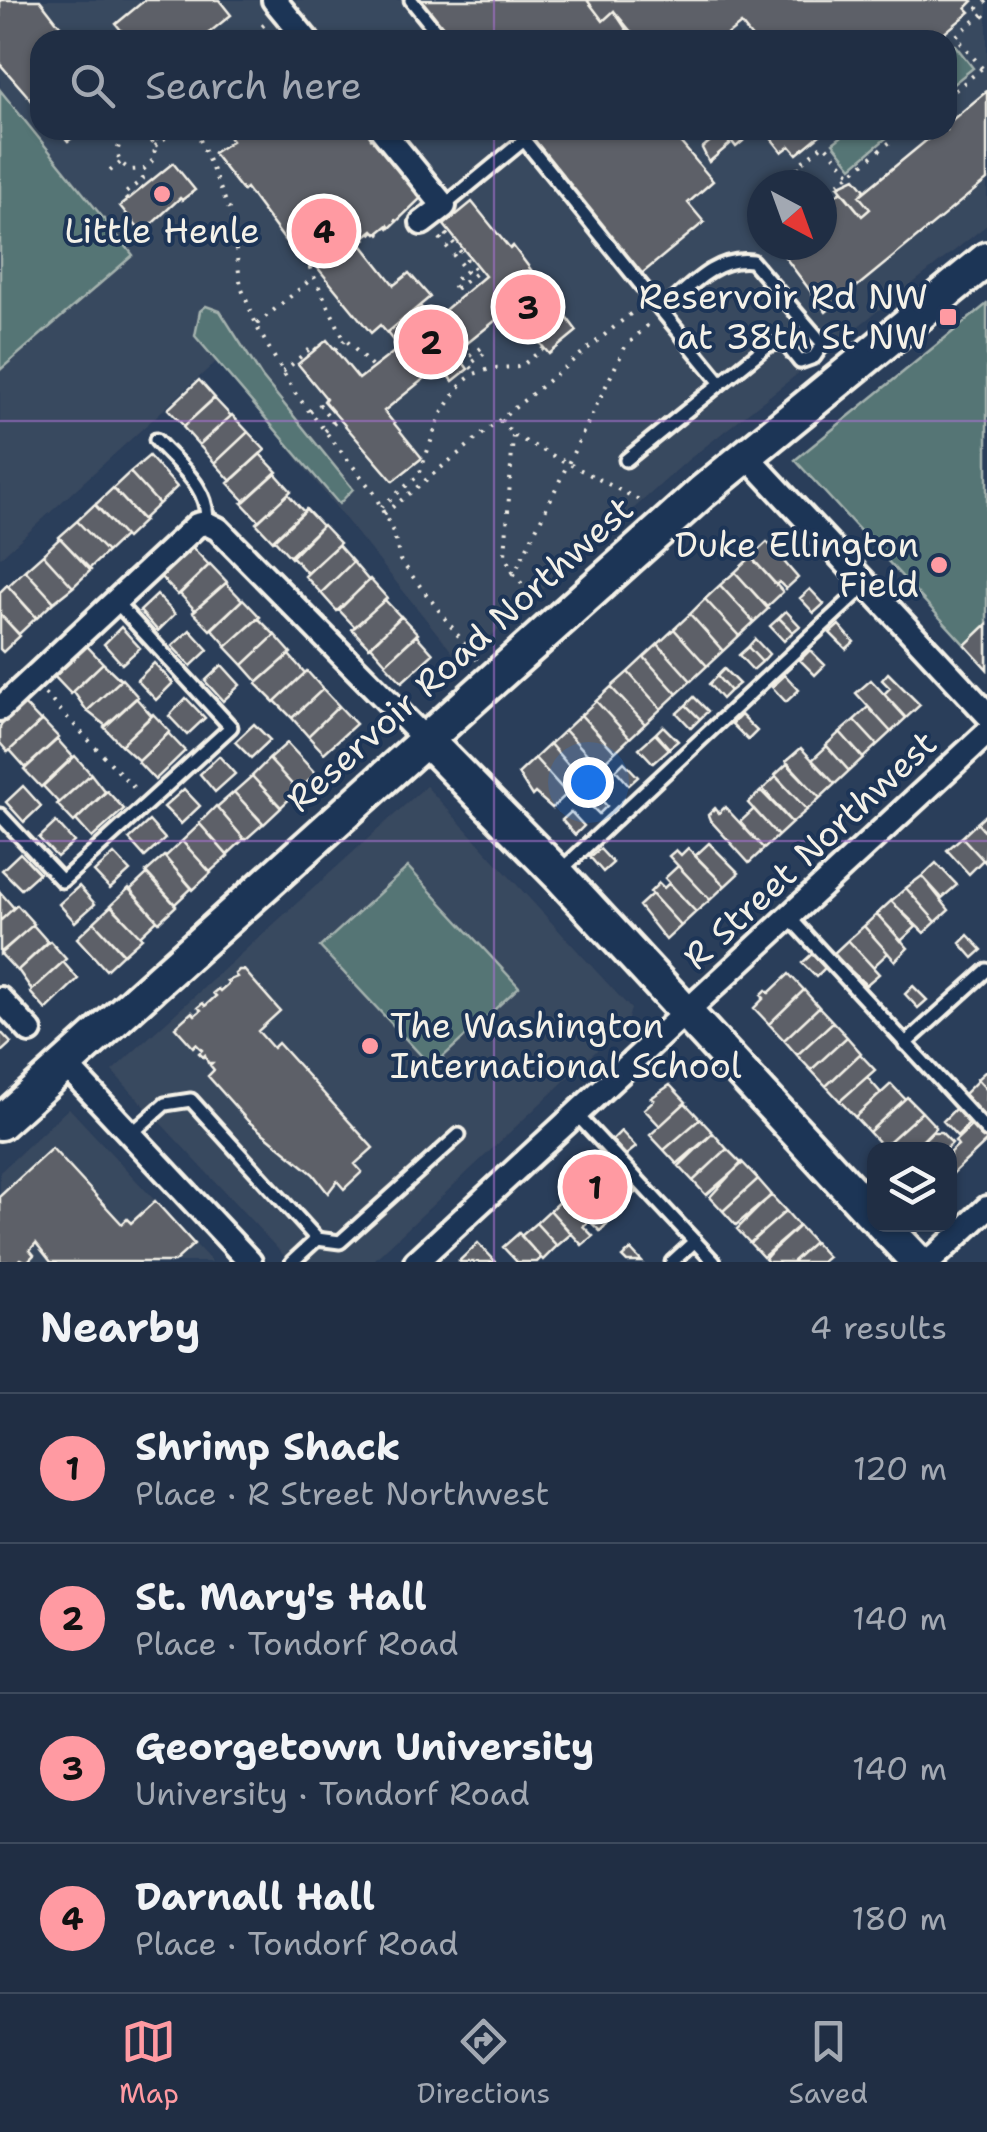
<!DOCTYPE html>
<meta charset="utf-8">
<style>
:root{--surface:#202e44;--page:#2d3a4f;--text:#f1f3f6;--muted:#a2a8b2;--line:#3d4a5d;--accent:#ff9aa2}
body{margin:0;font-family:"Shantell Sans",sans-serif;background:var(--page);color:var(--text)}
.controls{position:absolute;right:30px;bottom:30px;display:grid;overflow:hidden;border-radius:20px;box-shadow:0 2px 8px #0004}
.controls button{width:90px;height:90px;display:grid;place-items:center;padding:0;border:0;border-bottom:2px solid var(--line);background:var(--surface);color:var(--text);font:50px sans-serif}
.compass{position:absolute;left:747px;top:170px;width:90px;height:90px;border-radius:50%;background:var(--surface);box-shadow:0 2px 8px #0004;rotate:139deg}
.you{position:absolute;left:588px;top:782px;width:35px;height:35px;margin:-25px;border:8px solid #fff;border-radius:50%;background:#1a73e8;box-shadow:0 0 0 15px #1a73e833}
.badge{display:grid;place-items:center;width:65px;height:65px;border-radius:50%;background:var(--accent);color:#111;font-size:32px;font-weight:700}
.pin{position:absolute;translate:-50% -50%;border:5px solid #fff;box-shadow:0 2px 10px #0006}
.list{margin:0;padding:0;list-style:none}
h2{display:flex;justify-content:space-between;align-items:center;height:130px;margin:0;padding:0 40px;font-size:42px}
h2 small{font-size:32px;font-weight:400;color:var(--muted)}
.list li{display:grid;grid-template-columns:65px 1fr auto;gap:30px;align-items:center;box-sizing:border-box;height:150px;padding:0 40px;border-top:2px solid var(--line)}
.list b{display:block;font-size:38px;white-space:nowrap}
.list p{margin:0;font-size:32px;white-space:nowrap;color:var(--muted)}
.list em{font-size:32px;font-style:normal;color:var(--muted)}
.icon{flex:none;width:55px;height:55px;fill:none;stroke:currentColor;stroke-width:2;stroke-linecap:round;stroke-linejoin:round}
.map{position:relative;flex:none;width:987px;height:1262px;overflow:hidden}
.search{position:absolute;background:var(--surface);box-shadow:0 2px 8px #0004;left:30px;right:30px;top:30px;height:110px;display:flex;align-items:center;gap:25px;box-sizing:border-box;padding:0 35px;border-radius:30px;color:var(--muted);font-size:38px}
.sheet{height:730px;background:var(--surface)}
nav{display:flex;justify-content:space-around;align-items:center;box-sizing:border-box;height:140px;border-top:2px solid var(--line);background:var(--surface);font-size:28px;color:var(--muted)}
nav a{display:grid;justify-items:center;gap:5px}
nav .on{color:var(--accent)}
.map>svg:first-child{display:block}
.built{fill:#39485e;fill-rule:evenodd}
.green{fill:#547474;stroke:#a4b2ae;stroke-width:2.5}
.building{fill:#5d6168;stroke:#f4f1e8;stroke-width:2.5}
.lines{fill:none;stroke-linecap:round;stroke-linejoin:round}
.lane-casing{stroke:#f4f1e8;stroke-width:19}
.street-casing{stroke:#f4f1e8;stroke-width:30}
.secondary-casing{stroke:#f4f1e8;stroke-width:40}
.path{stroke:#f4f1e8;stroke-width:4;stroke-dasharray:2.5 8;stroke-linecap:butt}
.lane{stroke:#1d3557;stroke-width:11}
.street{stroke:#1d3557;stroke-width:22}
.secondary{stroke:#1d3557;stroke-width:32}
.grid{fill:none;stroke:#a571cd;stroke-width:2.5;stroke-opacity:0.55}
.poi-dot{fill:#ff9aa2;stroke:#1d3557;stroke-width:4}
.labels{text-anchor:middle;stroke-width:8;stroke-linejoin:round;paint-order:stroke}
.poi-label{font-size:35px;fill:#f4f1e8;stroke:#1d3557;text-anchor:end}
.street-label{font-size:35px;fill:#f4f1e8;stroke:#1d3557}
</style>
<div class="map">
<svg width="987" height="1262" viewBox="0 0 987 1262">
<rect width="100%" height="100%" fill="#2a3e5a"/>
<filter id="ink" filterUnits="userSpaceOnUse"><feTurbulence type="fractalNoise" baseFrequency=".01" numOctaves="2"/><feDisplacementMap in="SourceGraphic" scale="20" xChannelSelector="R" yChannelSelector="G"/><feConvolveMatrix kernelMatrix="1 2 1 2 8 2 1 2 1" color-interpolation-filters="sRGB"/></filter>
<g filter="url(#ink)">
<!-- built -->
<path class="built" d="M0,0H987V225L688,460L461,663L218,360L0,558ZM40,40H947V130H40ZM762,185H822V245H762Z
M426,786L631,1009L627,1022L372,1262H290L112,1071Z
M69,1108L212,1262H0V1172Z"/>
<!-- green -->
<path class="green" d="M955,45L973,68L947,89V52Z
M0,90L133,255L0,370Z
M850,130H888L891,134L852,167L833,143Z
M987,304V669L795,460Z
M206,306L220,311L262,377L353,489L339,504L195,336L200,311Z
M408,867L519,987L432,1067L320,947Z"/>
<!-- building -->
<path class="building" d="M0,0H40L71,40H40V110L0,64Z
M145,0H219L231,15L200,40H129L116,24Z
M419,0H587L603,21L614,11L632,38L451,40Z
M587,0H971L973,1L966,8L970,12L936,40H754L741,24L721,40H629L632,33L614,11L603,21Z
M987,91V180L826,312L776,245H822V207L841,191L862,216L870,209L859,196L939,130H947V124Z
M58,130H83L68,141Z
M224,130H373L411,177L406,180L421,198L390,228L388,225L377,234L373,230L359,241L394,285L409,273L430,297L387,333L380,325L371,333L317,267L330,257L324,250L311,238L295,254L246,188L243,191L213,153L232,141Z
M524,130H670L713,181L688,203L704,222L639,276Z
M713,130H719L730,144L709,162L702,148L713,139L709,133Z
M723,130H734L743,141L736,147Z
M770,130H826L797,154L790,146L782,152L767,133Z
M173,163L195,190L182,200L180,198L142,233L120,206Z
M855,178L865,190L859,196L870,209L862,216L838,186Z
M472,202L510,249L513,246L577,331L549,354L511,308L465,345L467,348L458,356L468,369L453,381L443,368L433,376L431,373L384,411L422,458L393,481L324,401L326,398L298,364L327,340L359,379L399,348L387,333L420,306L432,321L485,276L444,225Z
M199,380L215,398L184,426L168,409Z
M214,398L231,416L199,445L183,427Z
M232,415L248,432L215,463L199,445Z
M248,432L265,450L231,481L215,463Z
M260,454L277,472L245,501L228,483Z
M149,456L177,487L159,504L130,472Z
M130,472L159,504L142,520L113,488Z
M275,473L291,491L259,521L242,503Z
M113,488L144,521L126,538L95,505Z
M288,494L304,512L273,541L256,523Z
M95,504L124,536L107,552L77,521Z
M306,509L322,526L291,558L274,539Z
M77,521L107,552L89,569L59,537Z
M323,525L340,543L307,573L291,555Z
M60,538L91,570L73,587L43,554Z
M767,542L798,578L786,589L779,582L776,585L751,557Z
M338,545L353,562L321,593L305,576Z
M192,547L209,565L178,595L161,577Z
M43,554L73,587L54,602L25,570Z
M751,557L783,592L767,607L735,572Z
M353,562L369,581L337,611L321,593Z
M210,564L227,582L195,610L180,594Z
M25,570L54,602L37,618L8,586Z
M735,572L768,609L754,622L720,585Z
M370,579L387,598L355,627L339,610Z
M226,583L242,600L210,630L193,612Z
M7,585L36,618L19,634L0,614V592Z
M720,585L754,622L739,636L705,599Z
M810,589L824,604L814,613L800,598Z
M157,595L175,614L158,631L140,611Z
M243,599L260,617L227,646L212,629Z
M705,599L739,636L723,651L690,614Z
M385,600L401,617L369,647L352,629Z
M786,611L800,626L793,632L779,618Z
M0,614L20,636L3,652L0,649Z
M690,614L723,651L707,666L674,629Z
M401,616L418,634L386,663L371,646Z
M258,618L275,635L243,665L226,647Z
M779,618L793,632L784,641L770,626Z
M987,624V669L965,645Z
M839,625L854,642L846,649L830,633Z
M121,627L140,648L122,664L104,644Z
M674,629L707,666L691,681L658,644Z
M190,630L208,650L191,666L172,646Z
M275,635L291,653L258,682L243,665Z
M416,635L433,654L402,682L385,664Z
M755,639L769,654L762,662L748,647Z
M658,644L691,681L677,694L644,657Z
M86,645L103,663L71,694L53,675Z
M748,647L762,662L753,670L739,655Z
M810,650L825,665L815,675L800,660Z
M289,655L305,673L274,702L256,684Z
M644,657L677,694L661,709L628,672Z
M103,663L121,680L87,711L73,691Z
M154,663L173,683L156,700L137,680Z
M222,665L240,685L223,701L205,681Z
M724,669L739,684L730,691L717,676Z
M307,671L323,689L292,718L275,701Z
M628,672L661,709L645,724L611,687Z
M888,673L920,705L906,718L884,694L890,688L882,680Z
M785,675L799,690L786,702L772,687Z
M717,676L730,691L722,699L709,684Z
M122,679L138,697L106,726L87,711Z
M871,680L906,718L891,732L856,693Z
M611,687L645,724L630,738L596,701Z
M323,689L339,706L308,736L292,718Z
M694,697L708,711L700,719L686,705Z
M136,698L152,716L121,745L104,727Z
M186,698L205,718L187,735L169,716Z
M596,701L630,738L615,752L581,715Z
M24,704L41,722L8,752L0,743V726Z
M686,705L700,719L691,728L677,713Z
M339,706L356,724L324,753L308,736Z
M868,707L891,732L877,745L854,720Z
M153,714L170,732L139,761L121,745Z
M581,715L615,752L599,767L565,730Z
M741,715L757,731L748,740L732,724Z
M42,720L59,738L26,768L10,750Z
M854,720L877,745L863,758L840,732Z
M254,724L270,740L251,758L235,742Z
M663,726L678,741L669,748L656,733Z
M565,730L599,767L583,782L550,744Z
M840,732L863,758L849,771L826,745Z
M168,733L185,751L155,780L138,762Z
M655,734L669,749L653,763L639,748Z
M57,739L73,757L41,787L24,769Z
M287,743L316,774L298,791L269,759Z
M550,744L583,782L569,796L535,758Z
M827,746L849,771L835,784L812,760Z
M801,748L835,784L820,798L786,761Z
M75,756L91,774L59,803L43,786Z
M219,756L235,774L215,792L200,774Z
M535,758L567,794L552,808L535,793L532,796L518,774Z
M269,759L298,791L281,807L252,776Z
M624,762L638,777L629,785L616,770Z
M787,764L820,798L807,810L775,775Z
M91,774L105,792L74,822L57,804Z
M252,776L281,808L264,824L234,792Z
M776,777L807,810L792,823L763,789Z
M23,786L41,806L24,822L6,802Z
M184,789L200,806L181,824L164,807Z
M107,791L124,809L92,838L76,820Z
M593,791L607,806L599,814L584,799Z
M761,791L792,823L778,836L748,803Z
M234,792L263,824L245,840L217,807Z
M216,806L244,839L227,855L199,823Z
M725,807L764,849L749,863L710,820L708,815L715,808L719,813Z
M754,809L778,836L764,849L740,822Z
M571,812L584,826L575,835L562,820Z
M987,814V834L977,823Z
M149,821L165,839L145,857L129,839Z
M56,822L74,842L57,857L39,838Z
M977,823L987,834L985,862L962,837Z
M200,824L228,856L210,872L182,841Z
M962,837L983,860L969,874L947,850Z
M182,841L211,873L193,890L165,857Z
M709,843L739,873L725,886L695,856Z
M688,848L725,886L710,900L669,856L676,850L681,855Z
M600,849L613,863L603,872L590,857Z
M20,853L39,873L21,889L2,870Z
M114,854L130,871L110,889L94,872Z
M164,856L192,888L175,904L146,872Z
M936,863L957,885L942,898L922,876Z
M678,866L710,900L696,912L665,878Z
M147,874L176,906L159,922L130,890Z
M922,876L949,910L936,922L906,888Z
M659,883L664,888L668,884L671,886L696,912L681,926L650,892Z
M79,886L95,904L75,922L59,904Z
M129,888L157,920L140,936L111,905Z
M906,888L936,922L924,933L891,901Z
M0,892L14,908L0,921Z
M652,894L681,926L666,940L639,906Z
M891,901L916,927L901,941L877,914Z
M17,905L34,924L0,954V921Z
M111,906L142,938L124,954L94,922Z
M877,914L908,948L895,961L864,926Z
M94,922L123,954L106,970L77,938Z
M33,925L48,942L17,971L0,953Z
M864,926L888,953L873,967L848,940Z
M968,935L982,950L973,958L960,943Z
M848,940L879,974L866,985L833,954Z
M50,941L66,959L32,990L18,970Z
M812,954L825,968L816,977L802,963Z
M63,962L78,979L46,1010L30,992Z
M239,970H244L280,1011L258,1031L273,1048L278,1043L373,1148L355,1164L362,1172L344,1189L337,1181L328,1193L313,1174L248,1121L208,1076L214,1070L210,1065L212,1063H208L205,1055L203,1057L199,1053L202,1050L196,1044L193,1047L175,1027L192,1012L195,1015L201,1010L198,1007L203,1003L205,1006L216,996L213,993L218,989L220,991L229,983L227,981L237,977L235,974Z
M789,974L804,990L769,1024L754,1008L764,998L761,995L766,990L769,993Z
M913,986L927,1000L918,1008L905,994Z
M804,990L819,1007L784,1040L769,1024Z
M819,1007L833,1022L797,1055L784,1040Z
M833,1022L847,1037L811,1070L797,1055Z
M0,1031L11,1043L0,1053Z
M847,1037L861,1053L826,1086L811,1070Z
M860,1054L875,1070L840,1101L826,1086Z
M987,1070V1090L977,1079Z
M867,1077L881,1093L855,1117L840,1101Z
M978,1080L987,1090L986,1118L964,1094Z
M891,1084L905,1099L869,1132L855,1117Z
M670,1085L686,1102L660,1126L644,1109L654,1100L651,1098Z
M907,1097L922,1112L883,1147L869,1132Z
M685,1103L700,1119L664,1150L650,1135Z
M956,1108L970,1123L957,1136L943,1121Z
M922,1112L936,1127L913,1150H885L883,1147Z
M700,1119L713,1133L677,1164L664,1150Z
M972,1125L987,1141L950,1176V1152L958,1145L955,1141Z
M621,1131L636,1147L626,1155L612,1140Z
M932,1132H941L952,1143L945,1150H913Z
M713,1133L727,1149L693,1181L679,1166Z
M52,1148L122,1224L127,1219L131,1223L155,1201L194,1244L174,1262H51L36,1243L30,1250L34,1255L27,1262L21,1259L17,1262H0V1196Z
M727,1149L742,1164L706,1195L693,1181Z
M605,1154L636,1192L628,1199L617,1187L612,1191L589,1169Z
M742,1162L758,1179L723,1211L710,1197Z
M591,1172L617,1196L602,1209L579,1183Z
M758,1179L772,1195L736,1225L723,1211Z
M579,1183L602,1209L598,1212L608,1223L600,1231L564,1197Z
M771,1195L786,1211L750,1243L737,1229Z
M564,1197L588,1222L583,1226L593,1236L582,1245L550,1210Z
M550,1210L571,1234L557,1246L536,1223Z
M786,1211L799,1226L763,1257L750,1243Z
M536,1223L557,1246L543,1260L521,1236Z
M799,1226L814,1242L792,1262H768L765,1259L772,1251Z
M519,1233L541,1258L537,1262H517L503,1247Z
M814,1242L828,1257L822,1262H792Z
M478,1243L496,1262H460L459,1261Z
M631,1250L642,1262H627L622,1257Z"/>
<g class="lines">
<defs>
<path id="lane" d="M411,0L443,40
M444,206L524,140L662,311
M156,440C176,463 212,489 206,523
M626,460L768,345L784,342L800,362L814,357L823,344L752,261C714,256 688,289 662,311L721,383
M0,815L62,881L231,727L116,602
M560,871L867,584
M789,917L987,1131
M905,1044L987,970
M576,1114L714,1262
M131,1134L165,1104L191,1100L317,1239L292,1262
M317,1239L340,1242L459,1135
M672,1262L695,1241"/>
<path id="street" d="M274,0L307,40
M382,130L444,206L422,223
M746,455L987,714
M0,709L197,525L206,523L218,529L425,739
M0,999L30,1031
M64,1063L250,1262
M416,1262L987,733
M929,1262L987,1208"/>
<path id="secondary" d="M425,739L558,874L874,1216
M0,1123L702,492L987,259
M882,1224L918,1262"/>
</defs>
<!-- lane casing -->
<use href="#lane" class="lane-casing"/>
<!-- street casing -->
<use href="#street" class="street-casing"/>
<!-- secondary casing -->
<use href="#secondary" class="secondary-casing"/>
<!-- path -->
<path class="path" d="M987,1L978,8L987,19
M246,40L265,24
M982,68L956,36L983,14
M947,97L987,64
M132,130C116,143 110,159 131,170L144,169L154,159L155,146L149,137
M150,130L160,142
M196,130L231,214L241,287L258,329L295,393L374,493L394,534L400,560L477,660
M155,146L175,130
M110,171L120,163
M812,185L797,166L824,144L851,174
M822,197L905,130
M127,200L123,195L143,179L140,170
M762,204L751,213L762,226
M371,232L376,237L401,217
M446,234L477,272L456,289
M440,238L466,271L452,283L456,289
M364,239L372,233
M327,254L310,268L343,337L373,368
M257,324L314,277
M335,349L346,339
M462,362L481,348L485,353L469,365L476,373
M283,372L313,346L316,349
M310,412L320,405L334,423
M501,420L513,435L643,502
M325,431L339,419
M513,436L505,556L514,574
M381,507L419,475L440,416L463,382L474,374L493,368L520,367L544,348
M384,514L639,307
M535,600L514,574L625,347L651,322
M45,694L135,789"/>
<!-- lane -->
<use href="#lane" class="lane"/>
<!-- street -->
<use href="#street" class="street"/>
<!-- secondary -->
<use href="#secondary" class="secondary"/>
</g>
</g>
<!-- grid -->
<path class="grid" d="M494,0V40M494,130V1262M0,421H987M0,841H987"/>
<!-- markers -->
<g class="poi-dot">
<circle cx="162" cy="194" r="10"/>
<rect x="938" y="307" width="20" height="20" rx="5"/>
<circle cx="939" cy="565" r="10"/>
<circle cx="370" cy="1046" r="10"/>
</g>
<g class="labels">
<!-- poi labels -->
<g class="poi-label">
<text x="162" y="243" text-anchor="middle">Little Henle</text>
<text x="928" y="309">Reservoir Rd NW<tspan x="928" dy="40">at 38th St NW</tspan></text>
<text x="919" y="557">Duke Ellington<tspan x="919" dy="40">Field</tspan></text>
<text x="390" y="1038" text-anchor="start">The Washington<tspan x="390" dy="40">International School</tspan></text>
</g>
<!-- street labels -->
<g class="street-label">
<text transform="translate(460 654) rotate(-42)" y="12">Reservoir Road Northwest</text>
<text transform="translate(810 850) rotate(-43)" y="12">R Street Northwest</text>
</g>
</g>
</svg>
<div class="controls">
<button><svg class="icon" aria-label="layers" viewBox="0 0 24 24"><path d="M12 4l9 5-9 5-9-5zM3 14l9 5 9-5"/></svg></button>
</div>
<svg class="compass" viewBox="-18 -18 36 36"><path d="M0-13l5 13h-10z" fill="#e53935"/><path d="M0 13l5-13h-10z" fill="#a2a8b2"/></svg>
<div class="you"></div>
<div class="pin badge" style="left:595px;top:1187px">1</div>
<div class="pin badge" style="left:431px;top:342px">2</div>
<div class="pin badge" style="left:528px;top:307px">3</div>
<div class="pin badge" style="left:324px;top:231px">4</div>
<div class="search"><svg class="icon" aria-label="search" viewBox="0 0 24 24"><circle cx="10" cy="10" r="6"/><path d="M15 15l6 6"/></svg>Search here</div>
</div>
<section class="sheet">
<h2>Nearby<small>4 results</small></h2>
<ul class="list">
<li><span class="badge">1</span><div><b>Shrimp Shack</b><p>Place · R Street Northwest</p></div><em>120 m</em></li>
<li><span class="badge">2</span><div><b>St. Mary's Hall</b><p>Place · Tondorf Road</p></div><em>140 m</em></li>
<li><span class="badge">3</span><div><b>Georgetown University</b><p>University · Tondorf Road</p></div><em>140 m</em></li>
<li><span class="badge">4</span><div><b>Darnall Hall</b><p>Place · Tondorf Road</p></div><em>180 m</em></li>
</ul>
</section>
<nav>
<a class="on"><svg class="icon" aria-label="map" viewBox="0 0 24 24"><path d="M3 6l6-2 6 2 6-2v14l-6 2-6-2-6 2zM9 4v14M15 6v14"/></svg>Map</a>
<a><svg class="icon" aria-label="directions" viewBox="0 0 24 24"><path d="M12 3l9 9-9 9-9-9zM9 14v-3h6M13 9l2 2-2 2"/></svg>Directions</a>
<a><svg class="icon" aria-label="saved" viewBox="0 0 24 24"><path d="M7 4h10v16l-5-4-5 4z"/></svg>Saved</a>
</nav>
